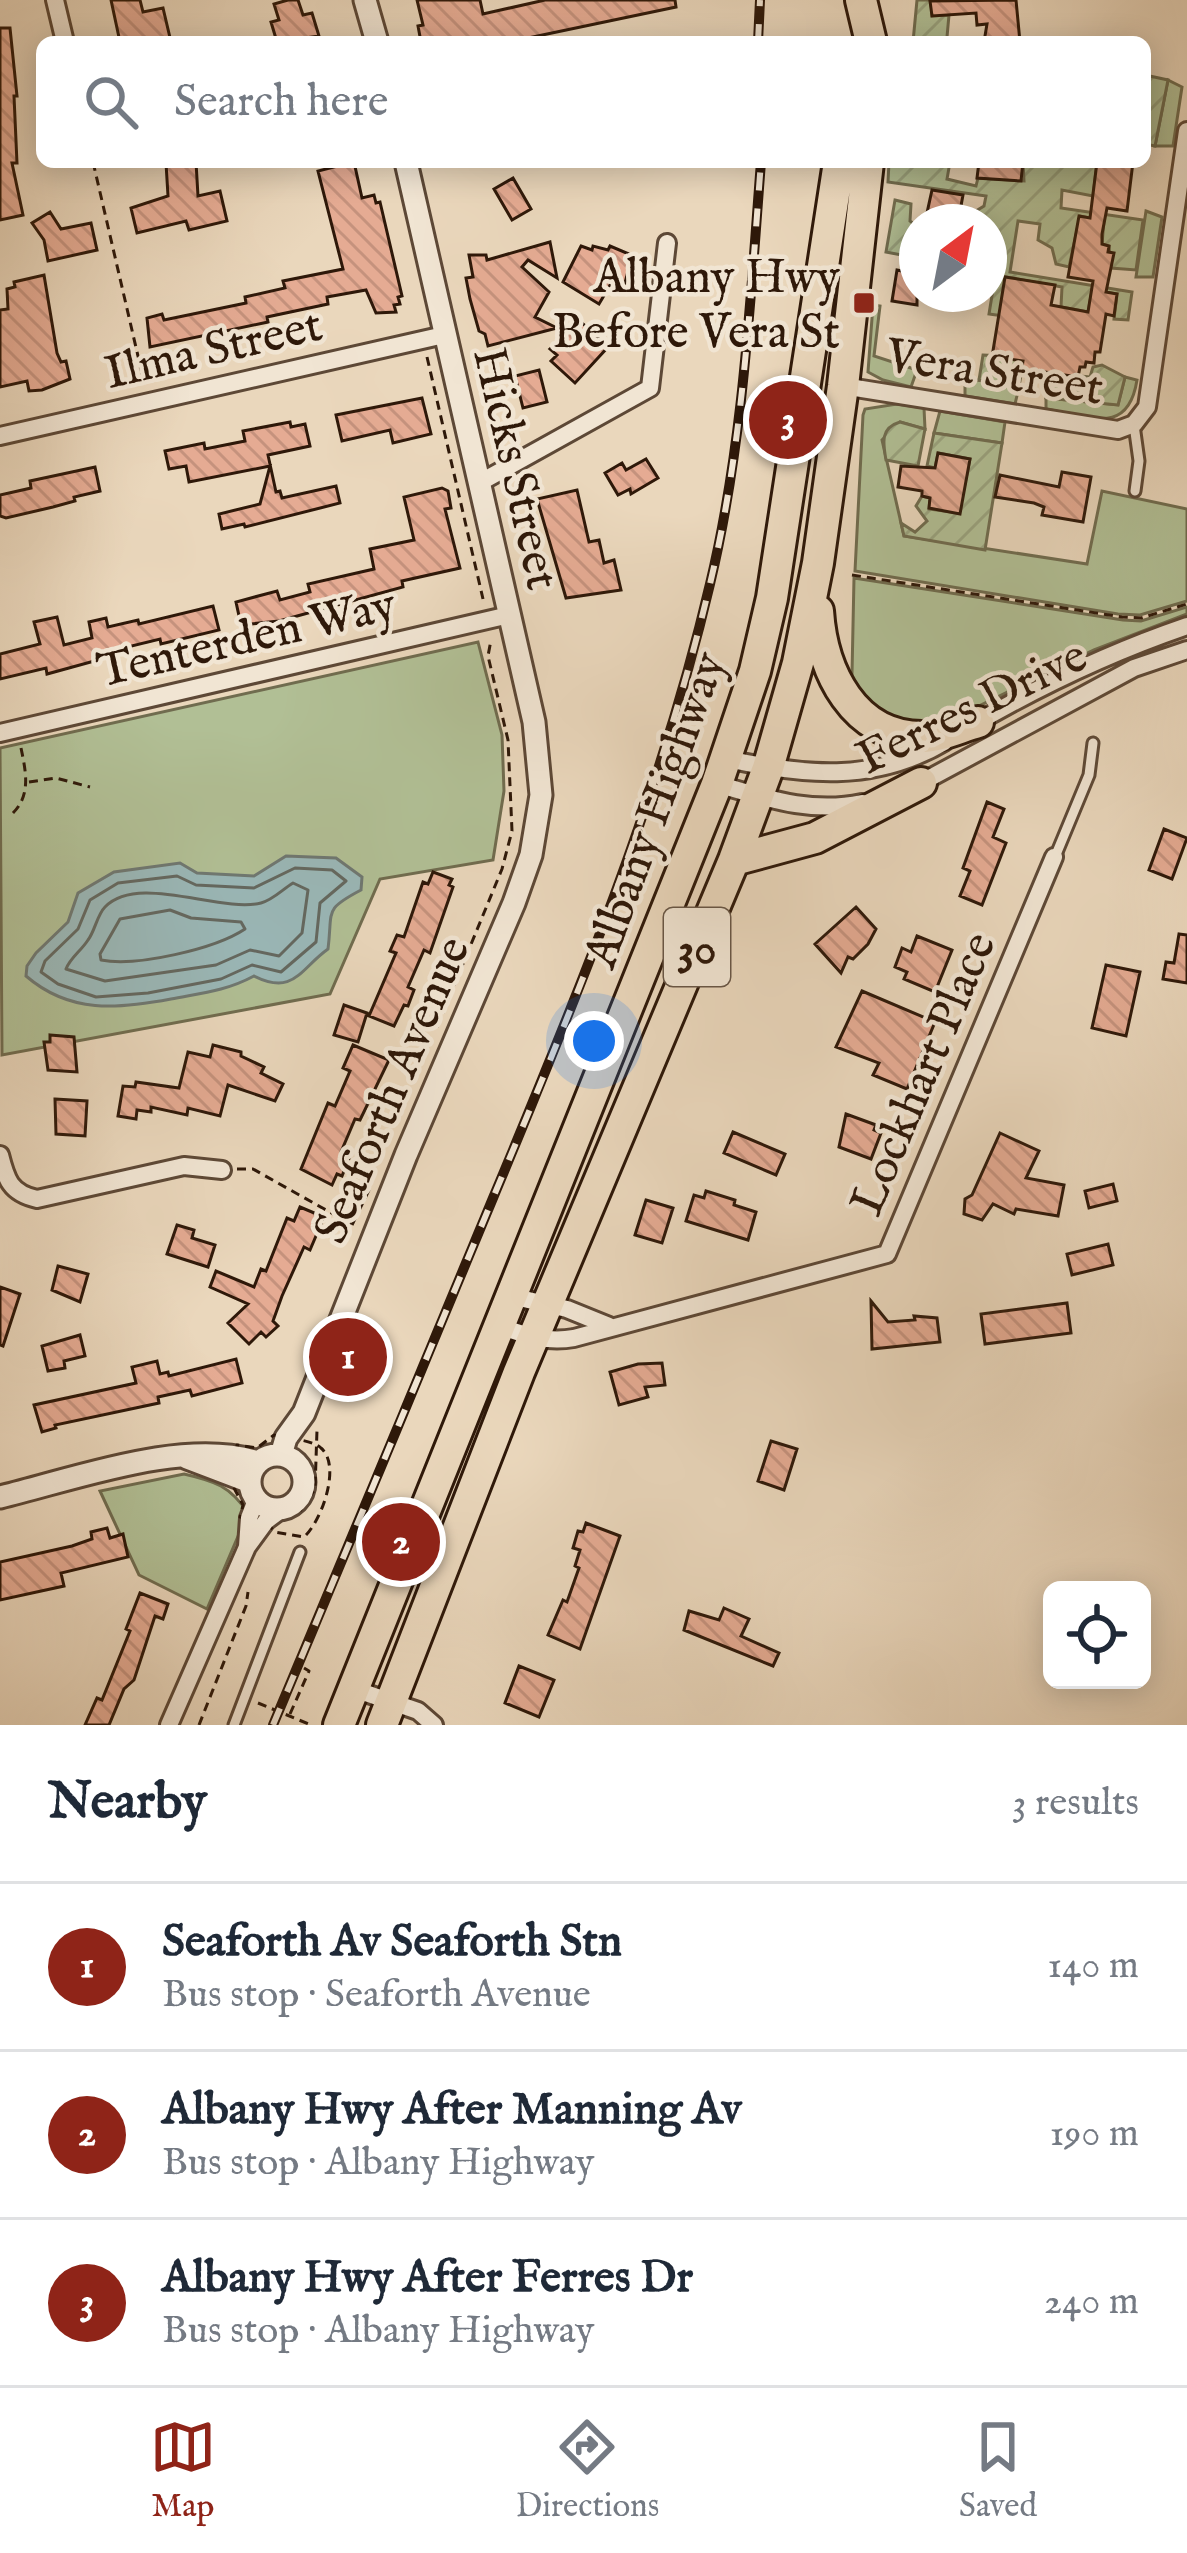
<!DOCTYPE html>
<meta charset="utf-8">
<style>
:root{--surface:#fff;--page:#f2f2f3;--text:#1f2937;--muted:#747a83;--line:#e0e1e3;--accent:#8f2418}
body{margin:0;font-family:"IM FELL English",serif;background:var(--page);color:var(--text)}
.controls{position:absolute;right:36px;bottom:36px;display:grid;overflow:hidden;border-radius:18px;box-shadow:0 6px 30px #0003}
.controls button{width:108px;height:108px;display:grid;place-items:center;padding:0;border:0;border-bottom:3px solid var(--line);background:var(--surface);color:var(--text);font:60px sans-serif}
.compass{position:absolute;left:899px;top:204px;width:108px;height:108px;border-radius:50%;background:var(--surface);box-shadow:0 6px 30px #0003;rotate:32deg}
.you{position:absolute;left:594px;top:1041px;width:42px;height:42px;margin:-30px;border:9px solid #fff;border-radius:50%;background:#1a73e8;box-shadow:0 0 0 18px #1a73e833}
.badge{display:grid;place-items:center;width:78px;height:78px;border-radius:50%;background:var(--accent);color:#fff;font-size:39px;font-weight:700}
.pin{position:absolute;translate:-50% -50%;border:6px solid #fff;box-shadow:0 3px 12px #0006}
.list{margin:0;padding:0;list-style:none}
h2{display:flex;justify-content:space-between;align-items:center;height:156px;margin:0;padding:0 48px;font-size:51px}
h2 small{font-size:39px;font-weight:400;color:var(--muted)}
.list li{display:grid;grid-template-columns:78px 1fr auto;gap:36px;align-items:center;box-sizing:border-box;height:168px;padding:0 48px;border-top:3px solid var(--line)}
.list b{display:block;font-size:45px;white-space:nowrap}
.list p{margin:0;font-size:39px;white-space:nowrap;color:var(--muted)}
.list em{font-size:39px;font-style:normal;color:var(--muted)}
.icon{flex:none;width:66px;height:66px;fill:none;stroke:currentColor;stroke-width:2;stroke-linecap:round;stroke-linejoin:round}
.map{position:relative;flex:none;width:1187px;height:1725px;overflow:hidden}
.search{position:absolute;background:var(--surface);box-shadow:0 6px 30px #0003;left:36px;right:36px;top:36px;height:132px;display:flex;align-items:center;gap:30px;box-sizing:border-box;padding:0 42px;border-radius:18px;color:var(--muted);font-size:45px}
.sheet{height:660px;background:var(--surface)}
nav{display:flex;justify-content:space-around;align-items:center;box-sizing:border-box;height:168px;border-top:3px solid var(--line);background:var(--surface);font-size:33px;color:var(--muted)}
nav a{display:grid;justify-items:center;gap:6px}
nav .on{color:var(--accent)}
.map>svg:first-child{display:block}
.green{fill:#b1bf95;stroke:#706c4f;stroke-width:3}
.garden{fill:url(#garden-furrows);stroke:#706c4f;stroke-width:3}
.water{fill:#9ab8b8;stroke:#6f7872;stroke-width:3}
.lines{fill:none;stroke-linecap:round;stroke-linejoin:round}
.shore{stroke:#646860;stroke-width:3}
.building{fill:url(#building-back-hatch);stroke:#2e1809;stroke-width:3}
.service-casing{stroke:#5d4836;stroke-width:15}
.minor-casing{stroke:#5d4836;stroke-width:22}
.tertiary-casing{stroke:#5d4836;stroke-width:27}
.trunk-casing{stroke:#2e1809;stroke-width:36}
.path{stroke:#2e1809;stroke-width:3;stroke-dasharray:9 6;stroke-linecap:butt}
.service{stroke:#f1e5d3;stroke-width:9}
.minor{stroke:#f1e5d3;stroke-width:16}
.tertiary{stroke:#f1e5d3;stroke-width:21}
.trunk{stroke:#ead7bc;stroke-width:30}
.rail-casing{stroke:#2e1809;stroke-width:10}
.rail{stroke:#f1e5d3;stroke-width:6;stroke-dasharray:18;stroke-linecap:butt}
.poi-dot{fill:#8f2418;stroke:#f1e5d3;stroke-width:4.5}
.labels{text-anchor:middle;stroke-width:9;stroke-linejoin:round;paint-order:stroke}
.shield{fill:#f1e5d3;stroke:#685646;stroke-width:3}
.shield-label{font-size:45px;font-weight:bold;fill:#2e1809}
.poi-label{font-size:48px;fill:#2e1809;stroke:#f1e5d3;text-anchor:end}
.street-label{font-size:48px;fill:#2e1809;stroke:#f1e5d3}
</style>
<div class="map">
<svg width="1187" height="1725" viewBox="0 0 1187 1725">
<defs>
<pattern id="garden-furrows" width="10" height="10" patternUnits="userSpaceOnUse" patternTransform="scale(3)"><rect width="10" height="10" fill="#b1bf95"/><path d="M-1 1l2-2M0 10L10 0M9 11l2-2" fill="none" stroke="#99a37f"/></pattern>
<pattern id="building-back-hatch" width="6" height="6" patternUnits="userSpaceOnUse" patternTransform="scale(3)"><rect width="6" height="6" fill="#e5ab93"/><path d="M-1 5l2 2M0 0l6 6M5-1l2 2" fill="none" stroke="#c5927d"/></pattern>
</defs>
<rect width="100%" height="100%" fill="#ead7bc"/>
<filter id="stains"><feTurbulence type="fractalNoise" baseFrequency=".00167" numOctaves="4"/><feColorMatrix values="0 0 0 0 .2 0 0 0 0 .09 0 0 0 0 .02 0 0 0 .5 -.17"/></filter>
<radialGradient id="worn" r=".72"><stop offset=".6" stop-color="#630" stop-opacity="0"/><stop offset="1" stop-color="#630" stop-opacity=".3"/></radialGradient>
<!-- green -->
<path class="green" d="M1168,80L1182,87L1173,146H1155Z
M1146,211L1162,217L1153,277H1136Z
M873,305L880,306L874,356L917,370L911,387L883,380L868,372Z
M1125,377L1137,380C1128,437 1089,416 1046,409V398L1118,405Z
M965,378L1019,387L1015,404L965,396Z
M897,404L924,408L925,429L900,422L882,440L904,536L1087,564L1102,491L1187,509V601L1140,615L1118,614L855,571L863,415L865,409Z
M940,411L1005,422L1002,443L934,433Z
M854,578L1123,620L1141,621L1187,607V614L1094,650L948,721L892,727L847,681L852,674Z
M478,642L502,735L504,791L493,860L380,879L330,994L2,1055L0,748Z
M184,1474C215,1481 230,1486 248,1513L207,1609L139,1575L100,1491Z"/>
<!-- garden -->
<path class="garden" d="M917,0H935L931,1L932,16L949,15L947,37L940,42H913Z
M1145,75L1168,80L1155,146L1145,144Z
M889,162H950L947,179L976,186L978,178L1024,181L1023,162H1097L1093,196L1062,190L1061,208L1143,220L1136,270L1111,268L1109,246L1102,244L1104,221L1080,216L1069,267L1056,264L1052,248L1038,240L1040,224L1018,221L1010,272L1132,292L1128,320L1114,319L1117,294L1092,290L1088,312L1061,307L1062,287L1006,277L1000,312L1018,318L989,314L996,271L989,269V222H958L960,213L971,214L984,206L986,196L888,182Z
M895,200L911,204L910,221L914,224L912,237L917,238V258L886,252Z
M983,355L1024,357L1019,387L979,380Z
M1102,365L1125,377L1118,405L1046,398L1050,368L1059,374L1090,377L1093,367Z
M900,422L925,429L918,466L886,460C883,443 880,428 900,422Z
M934,433L1002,443L985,550L904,536L901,523L915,532L927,521L916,506L922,496L930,498L929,509L959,513L970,459L938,453L935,468L927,466Z"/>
<!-- water -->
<path class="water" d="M286,856L336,858L362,877L361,890C323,910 333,910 328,949C300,969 294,996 254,976C226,991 202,993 171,999C118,1009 70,1014 26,976L27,966L36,953L68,922L78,893L114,872L180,863L197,873L254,876Z"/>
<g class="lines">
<!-- shore -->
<path class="shore" d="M295,868L332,870L346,881L320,903L316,942L281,972L252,965L221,979L148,993L96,997L58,984L41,972L45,961L78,929L90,900L118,883L177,876L196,885L254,888Z
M293,883L308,890L302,933L279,956L250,950L216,965L105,981L66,969C70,958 81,951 88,940C95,931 97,915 105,907C138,873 219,913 261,903C273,900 283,889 293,883Z
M170,910L191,918L241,922L245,929C215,949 136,967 101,960L100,954L120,919Z"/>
</g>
<!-- building -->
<path class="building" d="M111,0H140L143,12L163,8L171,42H120Z
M288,0H298L303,15L312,13L319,36L277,42L271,22L279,20L274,4Z
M417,0H480L483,14L545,0H675L676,7L509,42H421L418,26L423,25Z
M1016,0L1020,42H984L987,24L977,25L976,13L932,16L930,1Z
M0,28H10L17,96H14L17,163H12L23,215L0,220Z
M196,162L198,196L220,191L227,221L189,230L186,221L137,233L131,208L168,196L166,163Z
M337,162H354L362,198L374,195L376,203L380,202L402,296L398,297L400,304L394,305L396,312L376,313L366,290L327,297L328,304L267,317L268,322L150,347L147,318L162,314L164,320L246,303L245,297L285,288L283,281L343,269L318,171L338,166Z
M979,162H1023L1021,181L977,178Z
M1097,162H1133L1127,211L1107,208L1102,234V244L1109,246L1108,252L1114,253L1106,292L1117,294L1114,316L1106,314L1100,352H1095L1094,363L1086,362L1085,367H1080L1078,377L1038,371L1037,376L1021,374L1023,361L992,357L1005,277L1055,285L1051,305L1088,312L1093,281L1068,277L1079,216L1090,218Z
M513,178L531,209L512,220L494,189Z
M932,190L963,195L958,222H925Z
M50,212L61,229L91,223L97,250L48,261L44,240L32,223Z
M550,242L557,278L528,260L522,267L549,292L535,317L557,328L488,346L485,334L479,331L470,299L466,278L473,277L469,255H486L487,260Z
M581,246L592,250L593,246L608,250L610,246L629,254L627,258L631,259L624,287L612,282L599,304L563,282Z
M897,270L917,274V305L892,301Z
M44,275L57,353L61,362L66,361L70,379L42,390L29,391L27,381L0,387V310L8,309L7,289L15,287L14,282Z
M580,321L608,347L575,383L551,361L557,355L550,349Z
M539,370L547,402L523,408L515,376Z
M422,398L431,434L393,443L390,430L342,441L336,415Z
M290,422L291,427L305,424L310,446L268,455L276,492L280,491L282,498L336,486L340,503L245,527L244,524L222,529L219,514L260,504L270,466L189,482L186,466L169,469L165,451L204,443L205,449L245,441L243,431Z
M938,453L970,459L960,514L929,508L930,498L922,496V491L898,487L901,466L935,468Z
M646,459L658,478L631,494L630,489L618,495L605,473L622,463L626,470Z
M95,467L100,491L74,497L75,501L53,507L6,518L0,516V495L31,488L30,481Z
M1062,472L1091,477L1083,522L1042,515L1044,507L1034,503L995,497L1000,475L1059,487Z
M442,488L448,491L451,508L445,509L460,568L402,581L403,587L279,621L241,625L236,602L277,591L280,600L310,592L308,584L374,569L370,549L414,540L404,497Z
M577,490L589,542L599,540L604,563L614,560L621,590L566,598L537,499Z
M213,606L219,630L161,644L160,639L119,649L120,654L47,674L46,668L0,679V654L40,644L34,622L57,617L64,645L92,638L89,622L106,618L108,627L138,620L139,624Z
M987,802L1004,809L993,837L1006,843L982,905L960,896L970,871L963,868Z
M1164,829L1187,838L1172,879L1149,870Z
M433,872L452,879L449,885L453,887L430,953L424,950L408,987L414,990L408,1006L404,1005L394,1026L369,1016L396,953L390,951L397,935L404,937L423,882L428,884Z
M856,907L876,929L868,944L853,959L848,957L841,973L815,944Z
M1179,934L1187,935V983L1163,979L1166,962L1174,963Z
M917,936L952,950L935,992L904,979L907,972L895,967L902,948L911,952Z
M1106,965L1140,972L1126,1036L1092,1028Z
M862,991L935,1022L907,1089L873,1075L879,1063L836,1047Z
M344,1005L367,1013L358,1042L334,1035Z
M50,1035L74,1037L77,1072L48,1070L44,1042H50Z
M213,1045L241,1052V1056L264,1067L261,1073L283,1084L275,1101L228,1085L220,1116L188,1108L187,1115L151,1107V1112L137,1110L136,1119L118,1116L123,1086L135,1087L136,1082L179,1088L188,1052L210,1057Z
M353,1045L389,1060L360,1120L355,1119L341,1152L350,1156L342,1176L337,1174L332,1185L301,1169L328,1103L335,1106L350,1071L343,1068Z
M55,1099L87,1101L85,1136L56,1134Z
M846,1114L876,1125L874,1130L881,1133L871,1159L839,1147Z
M733,1132L785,1154L776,1175L724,1153Z
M1000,1133L1039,1151L1026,1178L1064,1185L1058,1216L1016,1209L1014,1214L993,1204L982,1220L964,1214L965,1199L972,1195Z
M1113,1184L1117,1201L1089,1208L1085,1191Z
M706,1191L735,1200L734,1205L756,1212L748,1240L686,1221L694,1195L704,1198Z
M646,1200L673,1208L662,1243L635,1235Z
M300,1207L324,1217L310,1250L304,1247L282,1296L273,1321L278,1326L266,1337L261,1332L249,1344L228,1323L248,1304L210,1287L216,1271L254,1287L261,1269L266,1271L287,1218L294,1221Z
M177,1225L194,1230L192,1238L215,1245L208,1267L167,1254Z
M1108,1244L1113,1265L1072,1275L1067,1254Z
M58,1266L88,1274L80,1302L52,1290Z
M0,1287L20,1294L3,1346L0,1345Z
M871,1301L888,1322L915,1320L914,1316L937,1318L940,1342L872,1349Z
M1067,1303L1071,1333L985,1344L981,1314Z
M80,1335L85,1356L64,1361L65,1368L48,1371L42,1346Z
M236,1359L242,1383L192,1396L190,1390L158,1397L159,1403L55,1425L56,1428L42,1432L34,1405L136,1383L132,1367L157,1361L160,1374L168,1372L169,1376Z
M662,1363L665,1385L645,1387L648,1397L619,1405L610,1372L638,1364Z
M771,1441L797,1449L784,1490L758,1481Z
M586,1523L620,1536L580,1649L548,1635L563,1600L567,1602L579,1568L575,1566L580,1550L573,1548L578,1531L583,1532Z
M107,1528L110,1538L123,1534L128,1557L61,1573L64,1586L0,1600V1562L72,1546L92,1539L91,1532Z
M140,1593L168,1604L163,1619L155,1616L134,1680L124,1689L109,1725H85L97,1698L102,1700L130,1631L126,1629Z
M724,1608L749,1619L741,1636L779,1653L773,1666L684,1630L689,1611L719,1620Z
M519,1666L554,1680L539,1717L505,1703Z"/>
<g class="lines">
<defs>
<path id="service" d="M1134,425L1139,461L1135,491
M1055,857L1089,775L1093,743
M234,1725L300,1552"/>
<path id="minor" d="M55,0L65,42
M843,386L1118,430L1134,424L1147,407L1187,131
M0,436L444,335
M479,483L650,388L667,243
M971,726C1041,685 1111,652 1187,626
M0,733L509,615
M727,759C802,775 873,784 944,742
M717,784C766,798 811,814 862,803
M915,786L1134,668L1187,650
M0,1155C6,1179 10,1193 37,1199L184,1166L222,1170
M511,1296L567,1309L609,1326
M499,1326C525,1335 546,1343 574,1338L887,1254L1054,857
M247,1546L249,1518L256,1500
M354,1689L418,1711L434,1725
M169,1725L247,1547L266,1521L282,1509"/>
<path id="tertiary" d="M365,0L377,42
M250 1482a27 27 0 1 1 54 0a27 27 0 1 1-54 0Z
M281,1455L286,1438L304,1413L406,1155L514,903L531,855L541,795L534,722L406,162
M187,1458L250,1482
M0,1497C75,1479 184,1438 258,1462"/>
<path id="trunk" d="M861,0L871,42
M818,611C822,672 854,737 922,737C940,737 960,727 978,722
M734,860L815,838L921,783
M339,1725L717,784L755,671L772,598L839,162
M382,1725L519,1372L734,860L768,768L798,663L818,563L843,386L868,162"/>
</defs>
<!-- service casing -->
<use href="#service" class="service-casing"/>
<!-- minor casing -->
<use href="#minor" class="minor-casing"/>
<!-- tertiary casing -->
<use href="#tertiary" class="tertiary-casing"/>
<!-- trunk casing -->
<use href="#trunk" class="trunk-casing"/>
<!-- path -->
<path class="path" d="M93,162L144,382
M427,357L483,599
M852,575L1122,617L1141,618L1187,604
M29,782L56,778L90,787
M13,813C31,795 26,772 21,748
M437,1027L502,869L512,831L508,740L488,656L491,640
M237,1169H253L351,1224
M352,1225L371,1186
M274,1435C287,1439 311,1439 321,1448C342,1466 321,1522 304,1537L275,1532L264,1520L240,1517L243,1505L233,1486L237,1445L257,1448Z
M300,1511L315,1489L317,1430
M258,1703L311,1725
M290,1714L309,1671L304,1668
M199,1725L246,1606L248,1592"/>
<!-- service -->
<use href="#service" class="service"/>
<!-- minor -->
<use href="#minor" class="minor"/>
<!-- tertiary -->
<use href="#tertiary" class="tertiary"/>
<!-- trunk -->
<use href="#trunk" class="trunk"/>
<defs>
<path id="rail" d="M758,42L760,0
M273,1725C347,1549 420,1374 493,1198C577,997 660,797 710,584C743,446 750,303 761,162"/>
</defs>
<!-- rail casing -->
<use href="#rail" class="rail-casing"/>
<!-- rail -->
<use href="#rail" class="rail"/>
</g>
<!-- markers -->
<rect class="poi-dot" x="852" y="291" width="24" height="24" rx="6"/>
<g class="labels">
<!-- shield labels -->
<rect class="shield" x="664" y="908" width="66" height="78" rx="9"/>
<g class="shield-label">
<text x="697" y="963">30</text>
</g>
<!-- poi labels -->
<g class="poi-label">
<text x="840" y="292">Albany Hwy<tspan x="840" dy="55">Before Vera St</tspan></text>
</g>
<!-- street labels -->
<g class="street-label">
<text transform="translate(213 347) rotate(-13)" y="17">Ilma Street</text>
<text transform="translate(995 370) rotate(9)" y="17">Vera Street</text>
<text transform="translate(518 468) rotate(77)" y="17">Hicks Street</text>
<text transform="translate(246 636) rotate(-13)" y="17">Tenterden Way</text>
<text transform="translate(971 705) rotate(-26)" y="17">Ferres Drive</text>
<text transform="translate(653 809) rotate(-70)" y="17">Albany Highway</text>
<text transform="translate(921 1073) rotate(-67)" y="17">Lockhart Place</text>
<text transform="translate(390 1089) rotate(-67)" y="17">Seaforth Avenue</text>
</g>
</g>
<rect width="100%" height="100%" filter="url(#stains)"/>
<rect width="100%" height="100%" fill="url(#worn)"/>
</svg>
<div class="controls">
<button><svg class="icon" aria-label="locate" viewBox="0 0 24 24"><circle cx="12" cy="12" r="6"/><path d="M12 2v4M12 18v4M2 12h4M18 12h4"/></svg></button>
</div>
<svg class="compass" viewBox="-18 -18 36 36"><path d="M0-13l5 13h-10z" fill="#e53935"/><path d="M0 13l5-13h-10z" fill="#747a83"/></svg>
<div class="you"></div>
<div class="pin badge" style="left:348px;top:1357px">1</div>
<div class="pin badge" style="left:401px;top:1542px">2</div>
<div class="pin badge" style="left:788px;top:420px">3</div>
<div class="search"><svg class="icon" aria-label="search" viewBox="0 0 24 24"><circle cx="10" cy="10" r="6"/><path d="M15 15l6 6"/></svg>Search here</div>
</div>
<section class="sheet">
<h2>Nearby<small>3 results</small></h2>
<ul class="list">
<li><span class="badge">1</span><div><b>Seaforth Av Seaforth Stn</b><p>Bus stop · Seaforth Avenue</p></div><em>140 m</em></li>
<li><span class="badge">2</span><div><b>Albany Hwy After Manning Av</b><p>Bus stop · Albany Highway</p></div><em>190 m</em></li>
<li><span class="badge">3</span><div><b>Albany Hwy After Ferres Dr</b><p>Bus stop · Albany Highway</p></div><em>240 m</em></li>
</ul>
</section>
<nav>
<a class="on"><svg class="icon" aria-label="map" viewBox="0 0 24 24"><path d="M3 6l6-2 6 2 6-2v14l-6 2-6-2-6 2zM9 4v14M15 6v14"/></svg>Map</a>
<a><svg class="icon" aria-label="directions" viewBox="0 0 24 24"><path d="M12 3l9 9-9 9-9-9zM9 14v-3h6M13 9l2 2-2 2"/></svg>Directions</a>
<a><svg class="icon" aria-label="saved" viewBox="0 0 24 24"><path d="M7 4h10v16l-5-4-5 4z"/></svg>Saved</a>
</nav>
